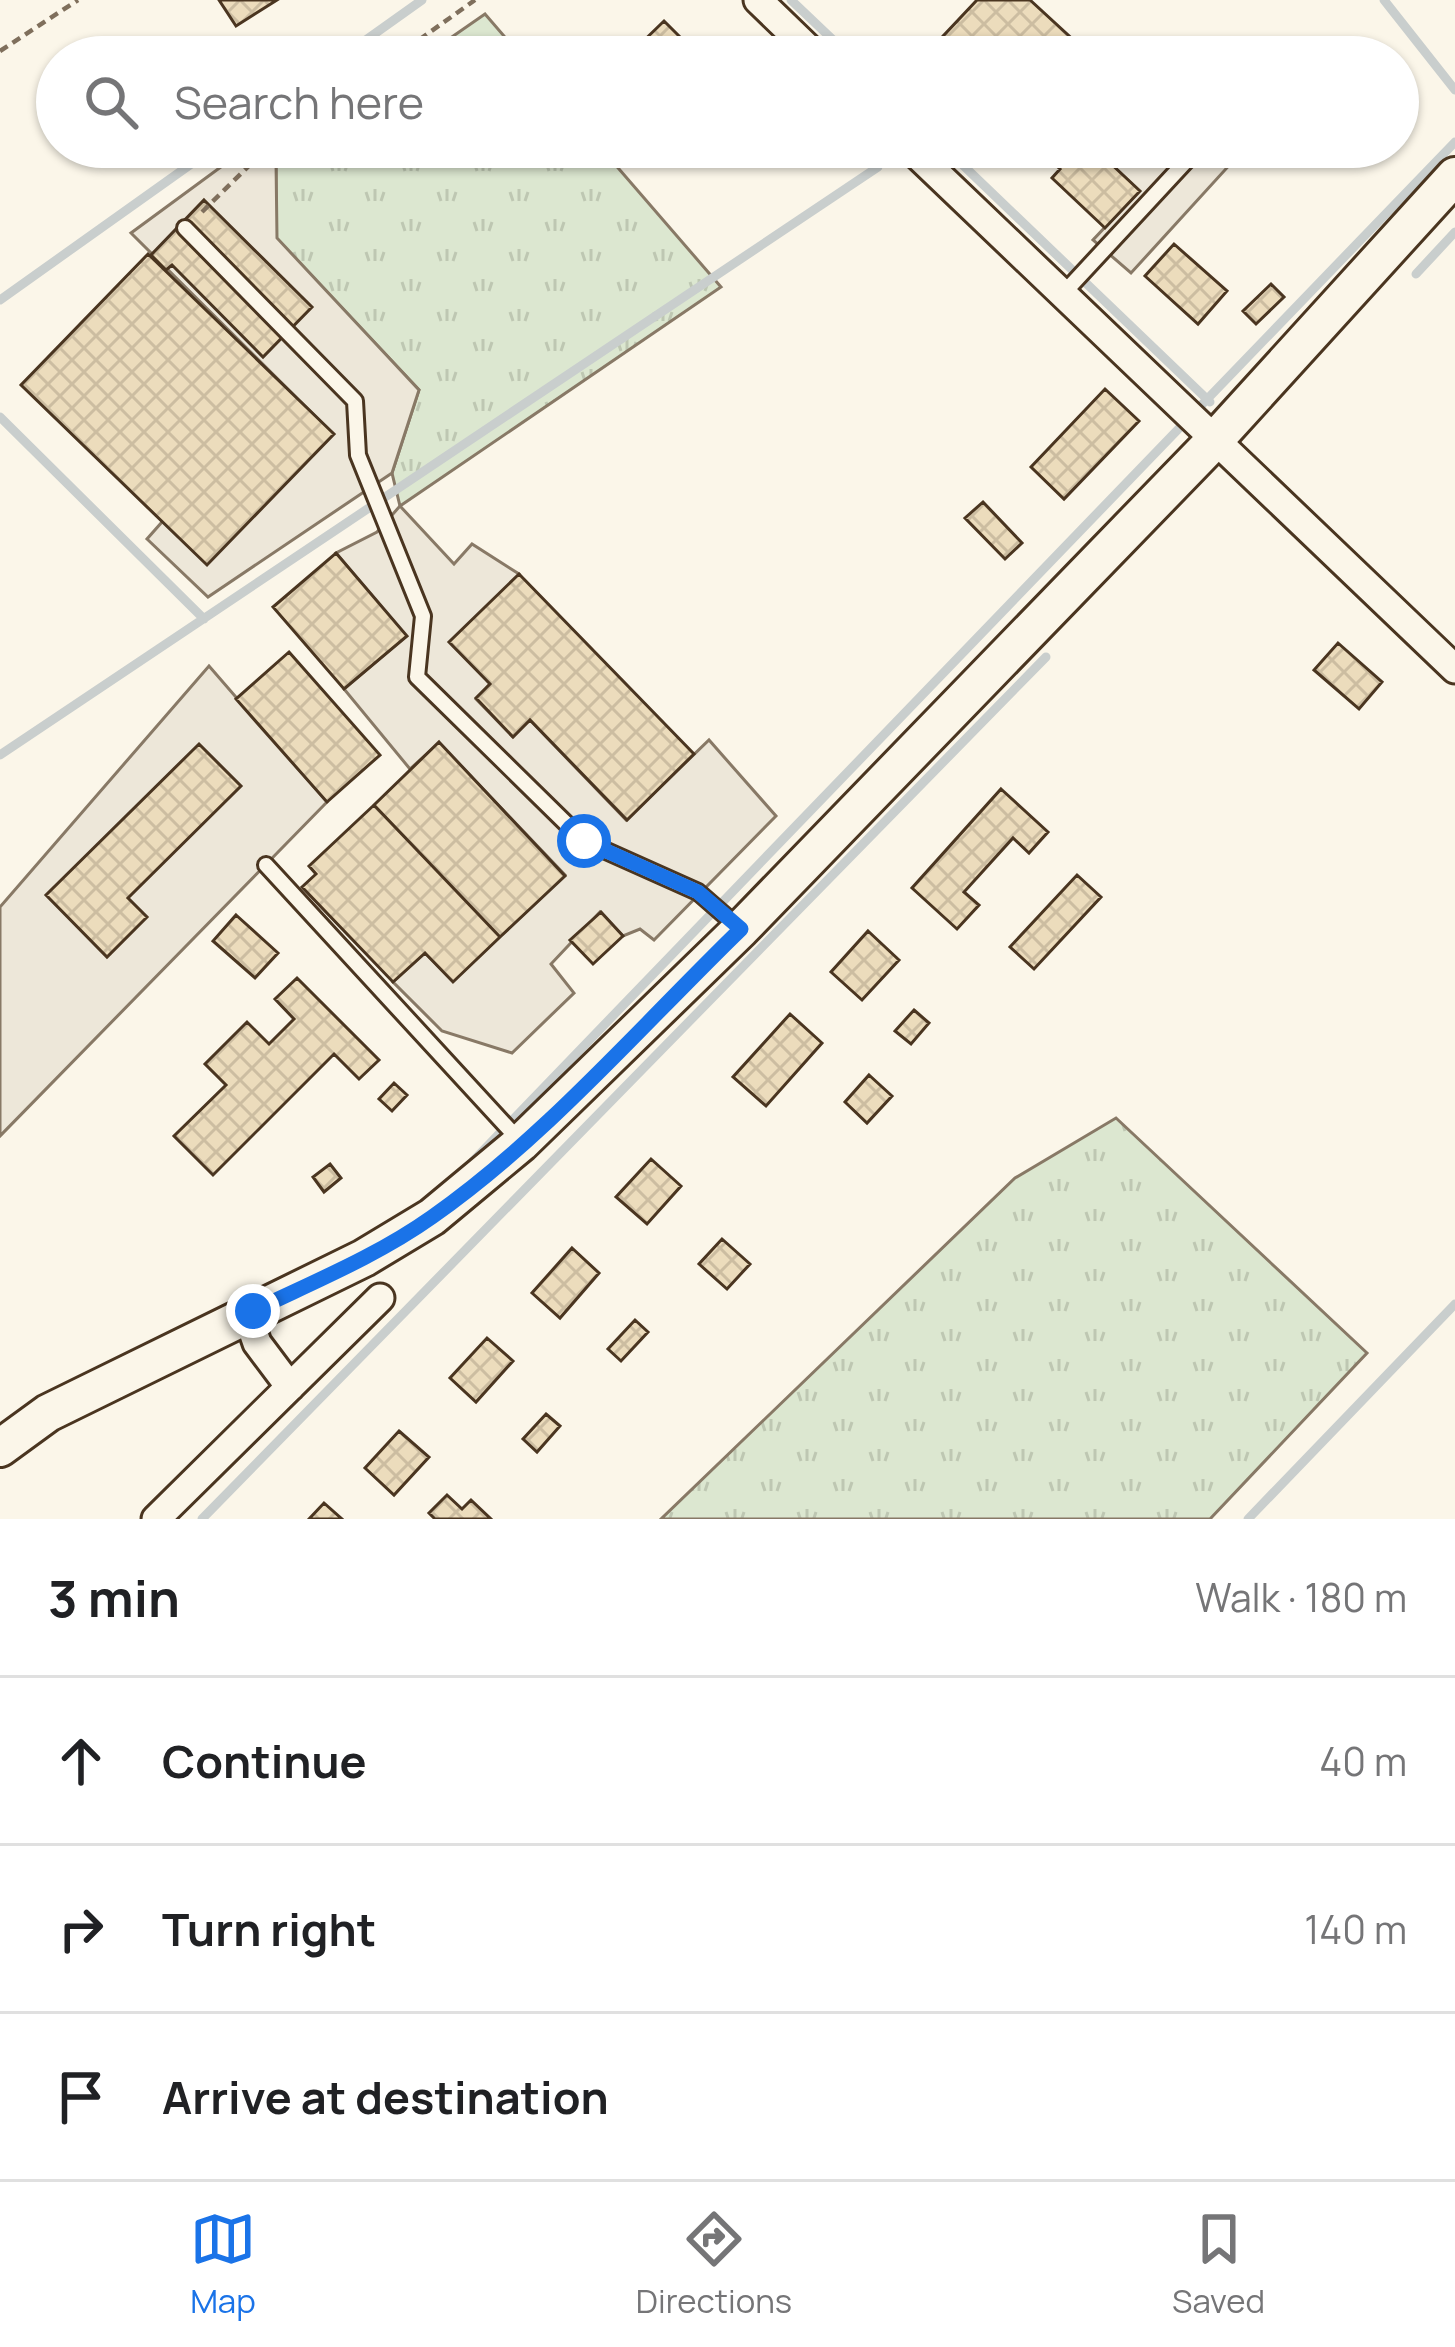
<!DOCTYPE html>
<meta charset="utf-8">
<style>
:root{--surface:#fff;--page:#f6f6f6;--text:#202124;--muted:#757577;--line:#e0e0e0;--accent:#1a73e8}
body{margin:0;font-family:Manrope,sans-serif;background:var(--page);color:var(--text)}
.stop{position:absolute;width:36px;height:36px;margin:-27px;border:9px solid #1a73e8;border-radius:50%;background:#fff}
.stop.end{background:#1a73e8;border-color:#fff;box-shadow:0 3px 12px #0008}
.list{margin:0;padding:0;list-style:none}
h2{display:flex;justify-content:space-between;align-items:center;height:156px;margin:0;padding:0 48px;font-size:51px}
h2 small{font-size:39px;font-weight:400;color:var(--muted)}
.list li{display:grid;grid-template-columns:78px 1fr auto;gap:36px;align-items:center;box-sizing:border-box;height:168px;padding:0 48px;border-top:3px solid var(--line)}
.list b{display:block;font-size:45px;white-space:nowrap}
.list em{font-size:39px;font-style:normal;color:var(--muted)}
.icon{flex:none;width:66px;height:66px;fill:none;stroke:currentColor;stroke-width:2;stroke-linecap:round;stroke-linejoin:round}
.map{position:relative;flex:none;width:1455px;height:1519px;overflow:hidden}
.search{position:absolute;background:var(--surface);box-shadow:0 3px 9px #0004;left:36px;right:36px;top:36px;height:132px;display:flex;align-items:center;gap:30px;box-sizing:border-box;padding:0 42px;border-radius:66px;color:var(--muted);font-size:45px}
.sheet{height:660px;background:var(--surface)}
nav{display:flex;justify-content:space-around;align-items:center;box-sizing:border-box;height:168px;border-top:3px solid var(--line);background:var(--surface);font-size:33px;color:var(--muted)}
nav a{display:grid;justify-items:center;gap:6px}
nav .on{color:var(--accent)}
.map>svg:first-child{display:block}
.grass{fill:url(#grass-tufts);stroke:#887966;stroke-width:3}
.parking{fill:#ede7d9;stroke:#887966;stroke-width:3}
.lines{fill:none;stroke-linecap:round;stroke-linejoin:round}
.stream{stroke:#c9cecd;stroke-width:9}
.building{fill:url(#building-cross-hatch);stroke:#4a3520;stroke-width:3}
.lane-casing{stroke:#4a3520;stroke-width:20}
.street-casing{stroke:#4a3520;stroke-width:33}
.secondary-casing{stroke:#4a3520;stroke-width:42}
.path{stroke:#7f6f5c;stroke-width:4.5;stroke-dasharray:9 6;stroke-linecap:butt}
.lane{stroke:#fbf6e9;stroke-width:14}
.street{stroke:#fbf6e9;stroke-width:27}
.secondary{stroke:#fbf6e9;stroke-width:36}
.route{stroke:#1a73e8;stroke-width:15}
</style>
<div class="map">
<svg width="1455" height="1519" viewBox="0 0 1455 1519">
<defs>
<pattern id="grass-tufts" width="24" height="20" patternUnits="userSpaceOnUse" patternTransform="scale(3)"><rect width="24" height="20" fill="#dce7d0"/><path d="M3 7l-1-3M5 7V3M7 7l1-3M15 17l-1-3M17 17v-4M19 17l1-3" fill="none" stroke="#bec7b2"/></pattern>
<pattern id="building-cross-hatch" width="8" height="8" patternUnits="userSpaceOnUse" patternTransform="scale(3)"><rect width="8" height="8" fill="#ecdcbc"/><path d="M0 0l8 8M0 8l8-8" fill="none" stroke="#ccbda1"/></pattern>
</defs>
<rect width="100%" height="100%" fill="#fbf6e9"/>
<!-- grass -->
<path class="grass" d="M485,14L522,57H423Z
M295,147H600L721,287L400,506L392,473L419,390L276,238V160Z
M1116,1118L1367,1353L1210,1519H661L1015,1178Z"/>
<!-- parking -->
<path class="parking" d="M248,147H265L276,160L277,238L419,390L392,473L208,597L147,539L162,522L333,434L131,233Z
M1120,147H1221L1235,159L1131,273L1093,240L1139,191L1111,164Z
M400,506L454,564L472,544L519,574L490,684L476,699L512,736L530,720L626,820L709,740L776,816L654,940L640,929L623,936L600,912L551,964L574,993L512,1053L442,1031L393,982L425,953L453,981L565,875L439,743L410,769L344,689L406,636L336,553L377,532Z
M209,666L327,802L0,1136V907Z"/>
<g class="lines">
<!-- stream -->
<path class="stream" d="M791,0L851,57
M1384,0L1455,90
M342,57L422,0
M944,147L1210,402
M1416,274L1455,232
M0,300L215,147
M0,417L204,619
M0,755L878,167
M472,1162L1455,142
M202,1519L1046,657
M1248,1519L1455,1304"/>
</g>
<!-- building -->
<path class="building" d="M219,0H277L236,26Z
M977,0H1030L1092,57H938L930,50Z
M664,21L700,57H627Z
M1036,147H1093L1140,191L1105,228L1052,178L1060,169Z
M204,200L312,307L263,357L172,265L166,270L151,255Z
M1174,244L1227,291L1198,324L1145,276Z
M148,254L334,434L207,565L21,385Z
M1271,284L1284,297L1256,324L1243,311Z
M1105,389L1139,421L1064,499L1031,467Z
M983,502L1022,543L1005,559L965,518Z
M336,553L407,636L344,689L273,607Z
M519,574L694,754L627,820L530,720L513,737L476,698L490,684L449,642Z
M1338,643L1382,682L1359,709L1314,670Z
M289,652L380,755L327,802L236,699Z
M439,742L565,876L500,937L374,805Z
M199,744L241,786L128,898L147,917L107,957L46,895Z
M1001,789L1048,832L1029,853L1013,838L964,892L979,905L957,929L912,888Z
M374,805L500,937L453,982L425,953L393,982L302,887L316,874L309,866Z
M1077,875L1101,897L1034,969L1010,947Z
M601,912L623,936L593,964L570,940Z
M236,915L278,953L255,978L213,941Z
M868,931L899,960L862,1000L831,972Z
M297,978L379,1060L359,1079L334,1054L213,1175L174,1136L226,1085L205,1064L247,1022L269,1044L294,1019L275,999Z
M914,1010L929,1023L911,1044L895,1031Z
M790,1014L822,1043L766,1106L733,1077Z
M869,1075L892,1096L867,1123L845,1102Z
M394,1083L407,1095L392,1111L379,1099Z
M651,1159L681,1186L647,1224L616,1197Z
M330,1164L341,1178L324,1192L313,1177Z
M722,1239L750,1264L727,1289L699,1264Z
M572,1248L599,1273L560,1318L532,1293Z
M635,1320L648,1332L621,1361L608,1349Z
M487,1338L513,1361L476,1402L450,1378Z
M546,1414L560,1426L537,1452L523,1439Z
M399,1431L429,1457L394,1495L365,1468Z
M447,1495L462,1509L471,1500L491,1519H435L429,1513Z
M324,1503L342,1519H309Z"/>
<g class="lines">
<defs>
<path id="lane" d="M185,228L355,401L358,455L423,616L417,677L584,841L698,892L737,926
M1062,295L1189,158
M266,865L519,1140"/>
<path id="street" d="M758,0L817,57
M909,147L1455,669
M247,1314L257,1343L290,1387
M156,1519L380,1298"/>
<path id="secondary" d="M0,1448L48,1413L364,1258L432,1217L521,1143L741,929L1213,442L1455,176"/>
</defs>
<!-- lane casing -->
<use href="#lane" class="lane-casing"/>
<!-- street casing -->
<use href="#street" class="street-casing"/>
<!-- secondary casing -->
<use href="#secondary" class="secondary-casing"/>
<!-- path -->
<path class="path" d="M0,51L78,0
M395,57L475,0
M202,212L268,147"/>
<!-- lane -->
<use href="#lane" class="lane"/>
<!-- street -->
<use href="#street" class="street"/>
<!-- secondary -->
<use href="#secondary" class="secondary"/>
</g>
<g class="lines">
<!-- route -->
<path class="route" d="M253,1311C313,1282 377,1256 432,1217C545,1138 641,1026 741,929L698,892L584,841"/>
</g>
</svg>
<div class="stop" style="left:584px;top:841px"></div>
<div class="stop end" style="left:253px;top:1311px"></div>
<div class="search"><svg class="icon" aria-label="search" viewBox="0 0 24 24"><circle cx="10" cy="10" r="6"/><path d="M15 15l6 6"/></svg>Search here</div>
</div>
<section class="sheet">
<h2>3 min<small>Walk · 180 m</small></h2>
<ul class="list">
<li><svg class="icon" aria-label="ahead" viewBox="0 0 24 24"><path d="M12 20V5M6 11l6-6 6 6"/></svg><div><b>Continue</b></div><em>40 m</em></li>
<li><svg class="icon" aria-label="right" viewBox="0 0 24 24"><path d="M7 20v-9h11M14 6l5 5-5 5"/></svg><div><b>Turn right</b></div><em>140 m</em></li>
<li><svg class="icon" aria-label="arrive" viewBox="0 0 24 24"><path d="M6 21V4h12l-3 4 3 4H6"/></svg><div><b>Arrive at destination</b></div></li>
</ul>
</section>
<nav>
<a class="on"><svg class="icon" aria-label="map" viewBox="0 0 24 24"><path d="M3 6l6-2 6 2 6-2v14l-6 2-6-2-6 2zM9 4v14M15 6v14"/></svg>Map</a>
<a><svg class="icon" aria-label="directions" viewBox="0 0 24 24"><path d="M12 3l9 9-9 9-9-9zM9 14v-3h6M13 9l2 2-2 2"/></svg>Directions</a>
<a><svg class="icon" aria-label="saved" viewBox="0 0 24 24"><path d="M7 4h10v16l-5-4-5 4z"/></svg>Saved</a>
</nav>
